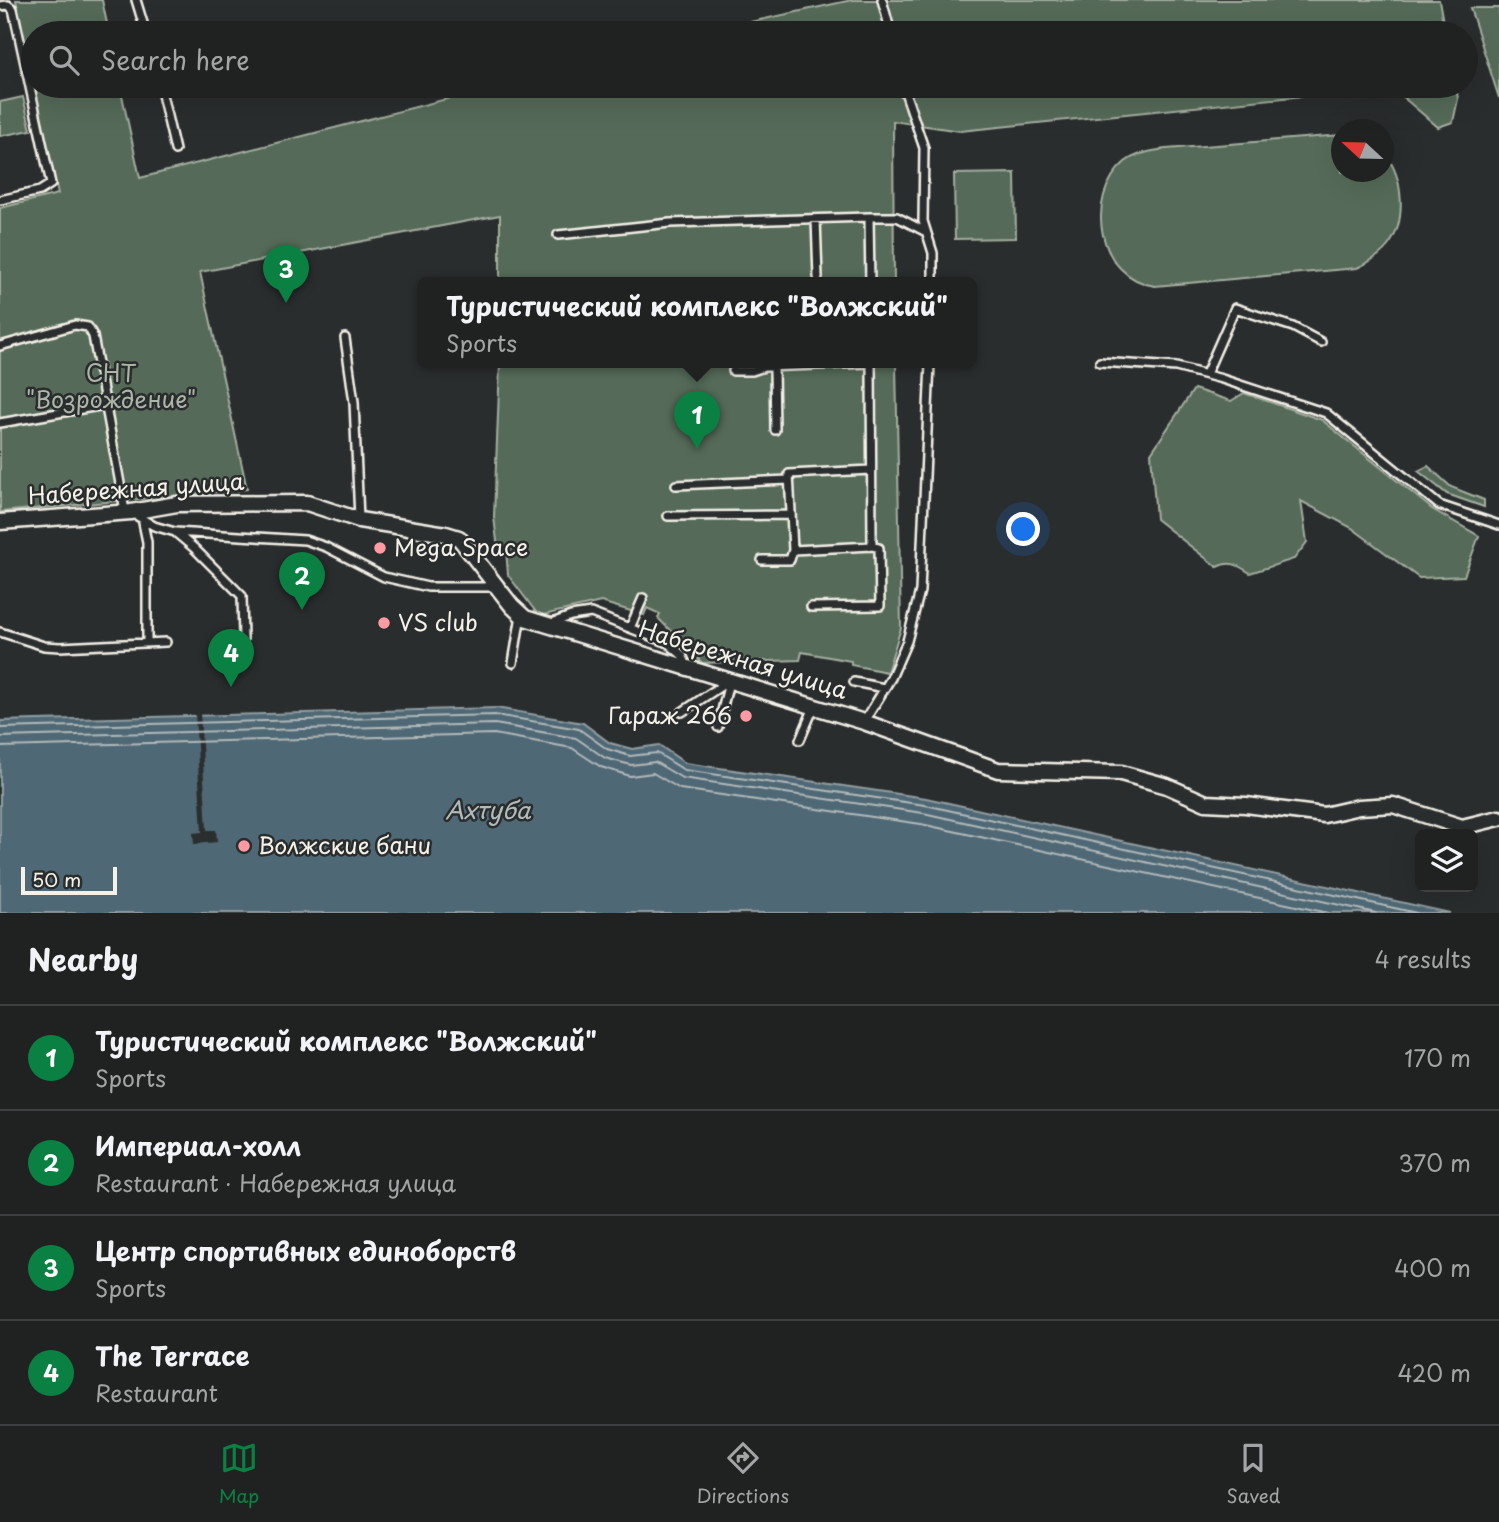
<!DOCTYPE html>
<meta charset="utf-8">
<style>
:root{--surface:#202222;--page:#282a2a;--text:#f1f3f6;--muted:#a2a4a5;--line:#3d3f40;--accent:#0b8043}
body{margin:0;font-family:"Playpen Sans",sans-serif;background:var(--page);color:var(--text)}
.controls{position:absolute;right:21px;bottom:21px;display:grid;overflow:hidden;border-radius:10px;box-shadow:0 7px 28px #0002}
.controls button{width:63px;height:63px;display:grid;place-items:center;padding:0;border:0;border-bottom:2px solid var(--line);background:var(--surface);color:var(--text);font:35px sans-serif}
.compass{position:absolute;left:1331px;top:119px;width:63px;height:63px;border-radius:50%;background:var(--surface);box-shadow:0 7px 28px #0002;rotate:292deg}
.scale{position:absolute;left:21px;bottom:18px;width:96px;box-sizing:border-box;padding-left:7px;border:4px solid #f4f1e8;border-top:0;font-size:19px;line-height:24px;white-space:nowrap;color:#f4f1e8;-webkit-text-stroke:5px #2a2d2e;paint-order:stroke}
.you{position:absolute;left:1024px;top:530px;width:24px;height:24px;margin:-18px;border:5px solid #fff;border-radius:50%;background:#1a73e8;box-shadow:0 0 0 10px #1a73e833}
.badge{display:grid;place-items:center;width:46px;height:46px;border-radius:50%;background:var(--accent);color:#fff;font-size:23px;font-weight:700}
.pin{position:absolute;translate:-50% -58px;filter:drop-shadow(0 2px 4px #0008)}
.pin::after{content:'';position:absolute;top:37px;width:24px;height:21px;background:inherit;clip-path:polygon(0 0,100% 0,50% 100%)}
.popup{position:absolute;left:417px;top:277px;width:560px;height:91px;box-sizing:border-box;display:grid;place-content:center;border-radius:10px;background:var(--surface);filter:drop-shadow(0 2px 5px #0005);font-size:23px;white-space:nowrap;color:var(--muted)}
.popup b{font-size:26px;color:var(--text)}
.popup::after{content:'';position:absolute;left:50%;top:100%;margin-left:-14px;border:14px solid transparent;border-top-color:var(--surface)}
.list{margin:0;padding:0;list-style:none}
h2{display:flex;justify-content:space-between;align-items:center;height:91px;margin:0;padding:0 28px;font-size:30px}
h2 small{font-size:23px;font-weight:400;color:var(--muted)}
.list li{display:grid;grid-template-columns:46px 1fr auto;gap:21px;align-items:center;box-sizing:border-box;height:105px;padding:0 28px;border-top:2px solid var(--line)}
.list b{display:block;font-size:26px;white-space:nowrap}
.list p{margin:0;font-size:23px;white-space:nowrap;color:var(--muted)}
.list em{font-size:23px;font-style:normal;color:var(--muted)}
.icon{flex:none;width:38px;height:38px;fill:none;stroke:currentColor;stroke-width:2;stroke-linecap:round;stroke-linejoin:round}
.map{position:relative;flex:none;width:1499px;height:913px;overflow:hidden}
.search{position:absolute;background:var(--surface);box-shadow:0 7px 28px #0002;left:21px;right:21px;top:21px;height:77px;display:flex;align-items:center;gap:18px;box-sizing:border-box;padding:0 24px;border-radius:38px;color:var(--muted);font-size:26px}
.sheet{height:511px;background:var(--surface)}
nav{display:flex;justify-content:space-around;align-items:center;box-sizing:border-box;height:98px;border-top:2px solid var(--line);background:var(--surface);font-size:19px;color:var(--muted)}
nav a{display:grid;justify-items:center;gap:4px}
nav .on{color:var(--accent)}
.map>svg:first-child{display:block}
.green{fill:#546b58;stroke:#a4aea0;stroke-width:2}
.water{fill:#4f6774;stroke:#919ea2;stroke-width:2}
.pier{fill:#2a2d2e}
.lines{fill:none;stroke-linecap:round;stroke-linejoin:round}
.shore{stroke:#b2baba;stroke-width:2}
.service-casing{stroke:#f4f1e8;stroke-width:12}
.minor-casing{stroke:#f4f1e8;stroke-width:19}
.service{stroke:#2a2d2e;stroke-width:7}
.minor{stroke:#2a2d2e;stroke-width:14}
.poi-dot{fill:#ff9aa2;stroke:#2a2d2e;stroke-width:2.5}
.labels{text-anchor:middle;stroke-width:5;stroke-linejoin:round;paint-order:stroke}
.park-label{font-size:23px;fill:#acb5a7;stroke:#2a2d2e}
.street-label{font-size:23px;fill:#f4f1e8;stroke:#2a2d2e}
.poi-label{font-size:23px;fill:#f4f1e8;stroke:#2a2d2e;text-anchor:start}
.water-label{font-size:24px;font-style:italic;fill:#b2baba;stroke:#2a2d2e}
</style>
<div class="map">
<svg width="1499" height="913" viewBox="0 0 1499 913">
<rect width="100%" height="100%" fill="#2a2d2e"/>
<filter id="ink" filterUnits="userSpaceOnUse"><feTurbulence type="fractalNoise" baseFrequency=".0143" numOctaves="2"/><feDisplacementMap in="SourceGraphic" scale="14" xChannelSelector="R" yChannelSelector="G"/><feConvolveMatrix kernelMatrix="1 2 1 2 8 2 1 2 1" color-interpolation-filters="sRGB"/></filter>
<g filter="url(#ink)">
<!-- green -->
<path class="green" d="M16,0H102L109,33H33V80Z
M852,0H1439L1445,33H700Z
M1470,8H1499V98Z
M34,86H120L140,178L497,86H1456L1458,99L1453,122L1438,127L1391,87L960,131L893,121L894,283H500V215L200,272L247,489L0,512V208L58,194Z
M23,97L31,130L0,136V102Z
M1341,135L1342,172H1384V153C1404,176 1407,222 1388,246C1380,256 1368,263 1357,268L1155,286C1098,278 1083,198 1125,162C1137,153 1152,151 1166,149Z
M1015,173L1016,238L955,239L954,174Z
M500,363H896L901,628L887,672L851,665V661L802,652L800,660L702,663L658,618L660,614L647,608L644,615L601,602L539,616L508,575L506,549H498L494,517Z
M1194,389L1231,401L1244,393L1322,420L1432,509L1479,536L1464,576L1419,578L1352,528L1301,501L1307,542L1294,559L1250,573C1238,565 1230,560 1217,567L1156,519L1151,453Z
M1428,466L1451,487L1484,500V507L1447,494L1418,471Z"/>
<!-- water -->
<path class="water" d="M496,708L583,723L610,743L632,749L659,745L685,763L926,798L1450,913H0V721Z"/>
<!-- pier -->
<path class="pier" d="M200,712L207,830H216L217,842L194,844L193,833L202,832L195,713Z"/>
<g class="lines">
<!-- shore -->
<path class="shore" d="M0,728L495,715L579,729L607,749L630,756L657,753L684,770L925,805L1417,913
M0,737L495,724L576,738L605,758L631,765L655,762L682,778L923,813L1376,913
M0,747L494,734L572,748L601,767L630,776L653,773L680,789L921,824L1328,913"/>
<defs>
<path id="service" d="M136,0L146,33
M882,0L891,33
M0,6L8,5L13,9L15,18L51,184L40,191L0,200
M160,86L175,150
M903,86L924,148L923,221L933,253V283
M816,219L818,277
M558,235L670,223L869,217
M870,283L869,217H897L926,232
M345,338L354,402L359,519
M0,346L75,325L88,327L93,336L125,511
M1100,362L1176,367L1222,379L1326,413L1439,505L1499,525
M774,367L775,430
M733,371H752L764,367L871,363
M1206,374L1235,308L1293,327L1321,342
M0,423L105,405
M676,485L789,480
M134,514L154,526L175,532L305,540L326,547L384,577L428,587H497
M668,516L791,515
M142,518L147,542V643
M176,533L194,548L242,596L243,639
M793,550L789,474L871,470
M762,560H790L793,550L872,546L871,363
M811,607L880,606L879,548L872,546
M552,623L571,616L591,613L668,643L682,655L688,668
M630,628L643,598
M0,632L44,646L60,647L166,642
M513,663L521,615
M854,682L884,688
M682,712L727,682
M864,722L891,678L907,641L920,591L930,363
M718,727L729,682
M800,740L814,707"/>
<path id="minor" d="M0,522L131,512L177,504L307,503L359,520L446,534L459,538L512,606L525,618L864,722L998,770L1121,773L1167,786L1206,803L1246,805L1324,815L1359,807L1393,805L1462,827L1499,818"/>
</defs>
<!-- service casing -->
<use href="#service" class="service-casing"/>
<!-- minor casing -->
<use href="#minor" class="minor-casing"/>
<!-- service -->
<use href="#service" class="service"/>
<!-- minor -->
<use href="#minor" class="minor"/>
</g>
</g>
<!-- markers -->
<g class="poi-dot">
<circle cx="380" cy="548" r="7"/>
<circle cx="384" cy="623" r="7"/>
<circle cx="746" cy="716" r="7"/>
<circle cx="244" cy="846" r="7"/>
</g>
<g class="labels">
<!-- park labels -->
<g class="park-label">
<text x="111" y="382">СНТ<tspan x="111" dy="26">"Возрождение"</tspan></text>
</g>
<!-- street labels -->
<g class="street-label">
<text transform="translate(136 489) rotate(-4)" y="8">Набережная улица</text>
<text transform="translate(743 660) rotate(17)" y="8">Набережная улица</text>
</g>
<!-- poi labels -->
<g class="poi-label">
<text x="394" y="556">Mega Space</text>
<text x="398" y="631">VS club</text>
<text x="732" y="724" text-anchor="end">Гараж 266</text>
<text x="258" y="854">Волжские бани</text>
</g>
<!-- water labels -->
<g class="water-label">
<text x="488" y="819">Ахтуба</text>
</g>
</g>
</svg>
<div class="controls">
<button><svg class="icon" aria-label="layers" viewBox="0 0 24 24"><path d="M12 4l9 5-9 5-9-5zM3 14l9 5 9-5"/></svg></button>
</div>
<svg class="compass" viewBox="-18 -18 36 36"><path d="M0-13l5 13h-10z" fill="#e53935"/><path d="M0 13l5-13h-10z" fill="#a2a4a5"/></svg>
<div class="scale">50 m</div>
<div class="you"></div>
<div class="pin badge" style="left:697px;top:449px">1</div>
<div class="popup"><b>Туристический комплекс &quot;Волжский&quot;</b>Sports</div>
<div class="pin badge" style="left:302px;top:610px">2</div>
<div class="pin badge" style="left:286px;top:303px">3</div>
<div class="pin badge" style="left:231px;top:687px">4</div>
<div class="search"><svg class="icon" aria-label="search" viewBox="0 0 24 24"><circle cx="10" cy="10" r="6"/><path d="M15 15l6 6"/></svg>Search here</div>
</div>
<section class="sheet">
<h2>Nearby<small>4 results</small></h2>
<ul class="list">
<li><span class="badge">1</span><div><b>Туристический комплекс &quot;Волжский&quot;</b><p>Sports</p></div><em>170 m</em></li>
<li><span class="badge">2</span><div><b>Империал-холл</b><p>Restaurant · Набережная улица</p></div><em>370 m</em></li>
<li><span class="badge">3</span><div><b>Центр спортивных единоборств</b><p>Sports</p></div><em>400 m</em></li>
<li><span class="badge">4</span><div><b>The Terrace</b><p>Restaurant</p></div><em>420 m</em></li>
</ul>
</section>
<nav>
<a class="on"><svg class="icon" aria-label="map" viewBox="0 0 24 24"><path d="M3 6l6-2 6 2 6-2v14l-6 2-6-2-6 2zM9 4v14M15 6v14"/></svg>Map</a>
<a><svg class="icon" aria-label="directions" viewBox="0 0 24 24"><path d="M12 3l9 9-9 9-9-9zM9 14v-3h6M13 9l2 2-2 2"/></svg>Directions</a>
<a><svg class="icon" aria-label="saved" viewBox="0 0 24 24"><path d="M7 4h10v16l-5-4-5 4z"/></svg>Saved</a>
</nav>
